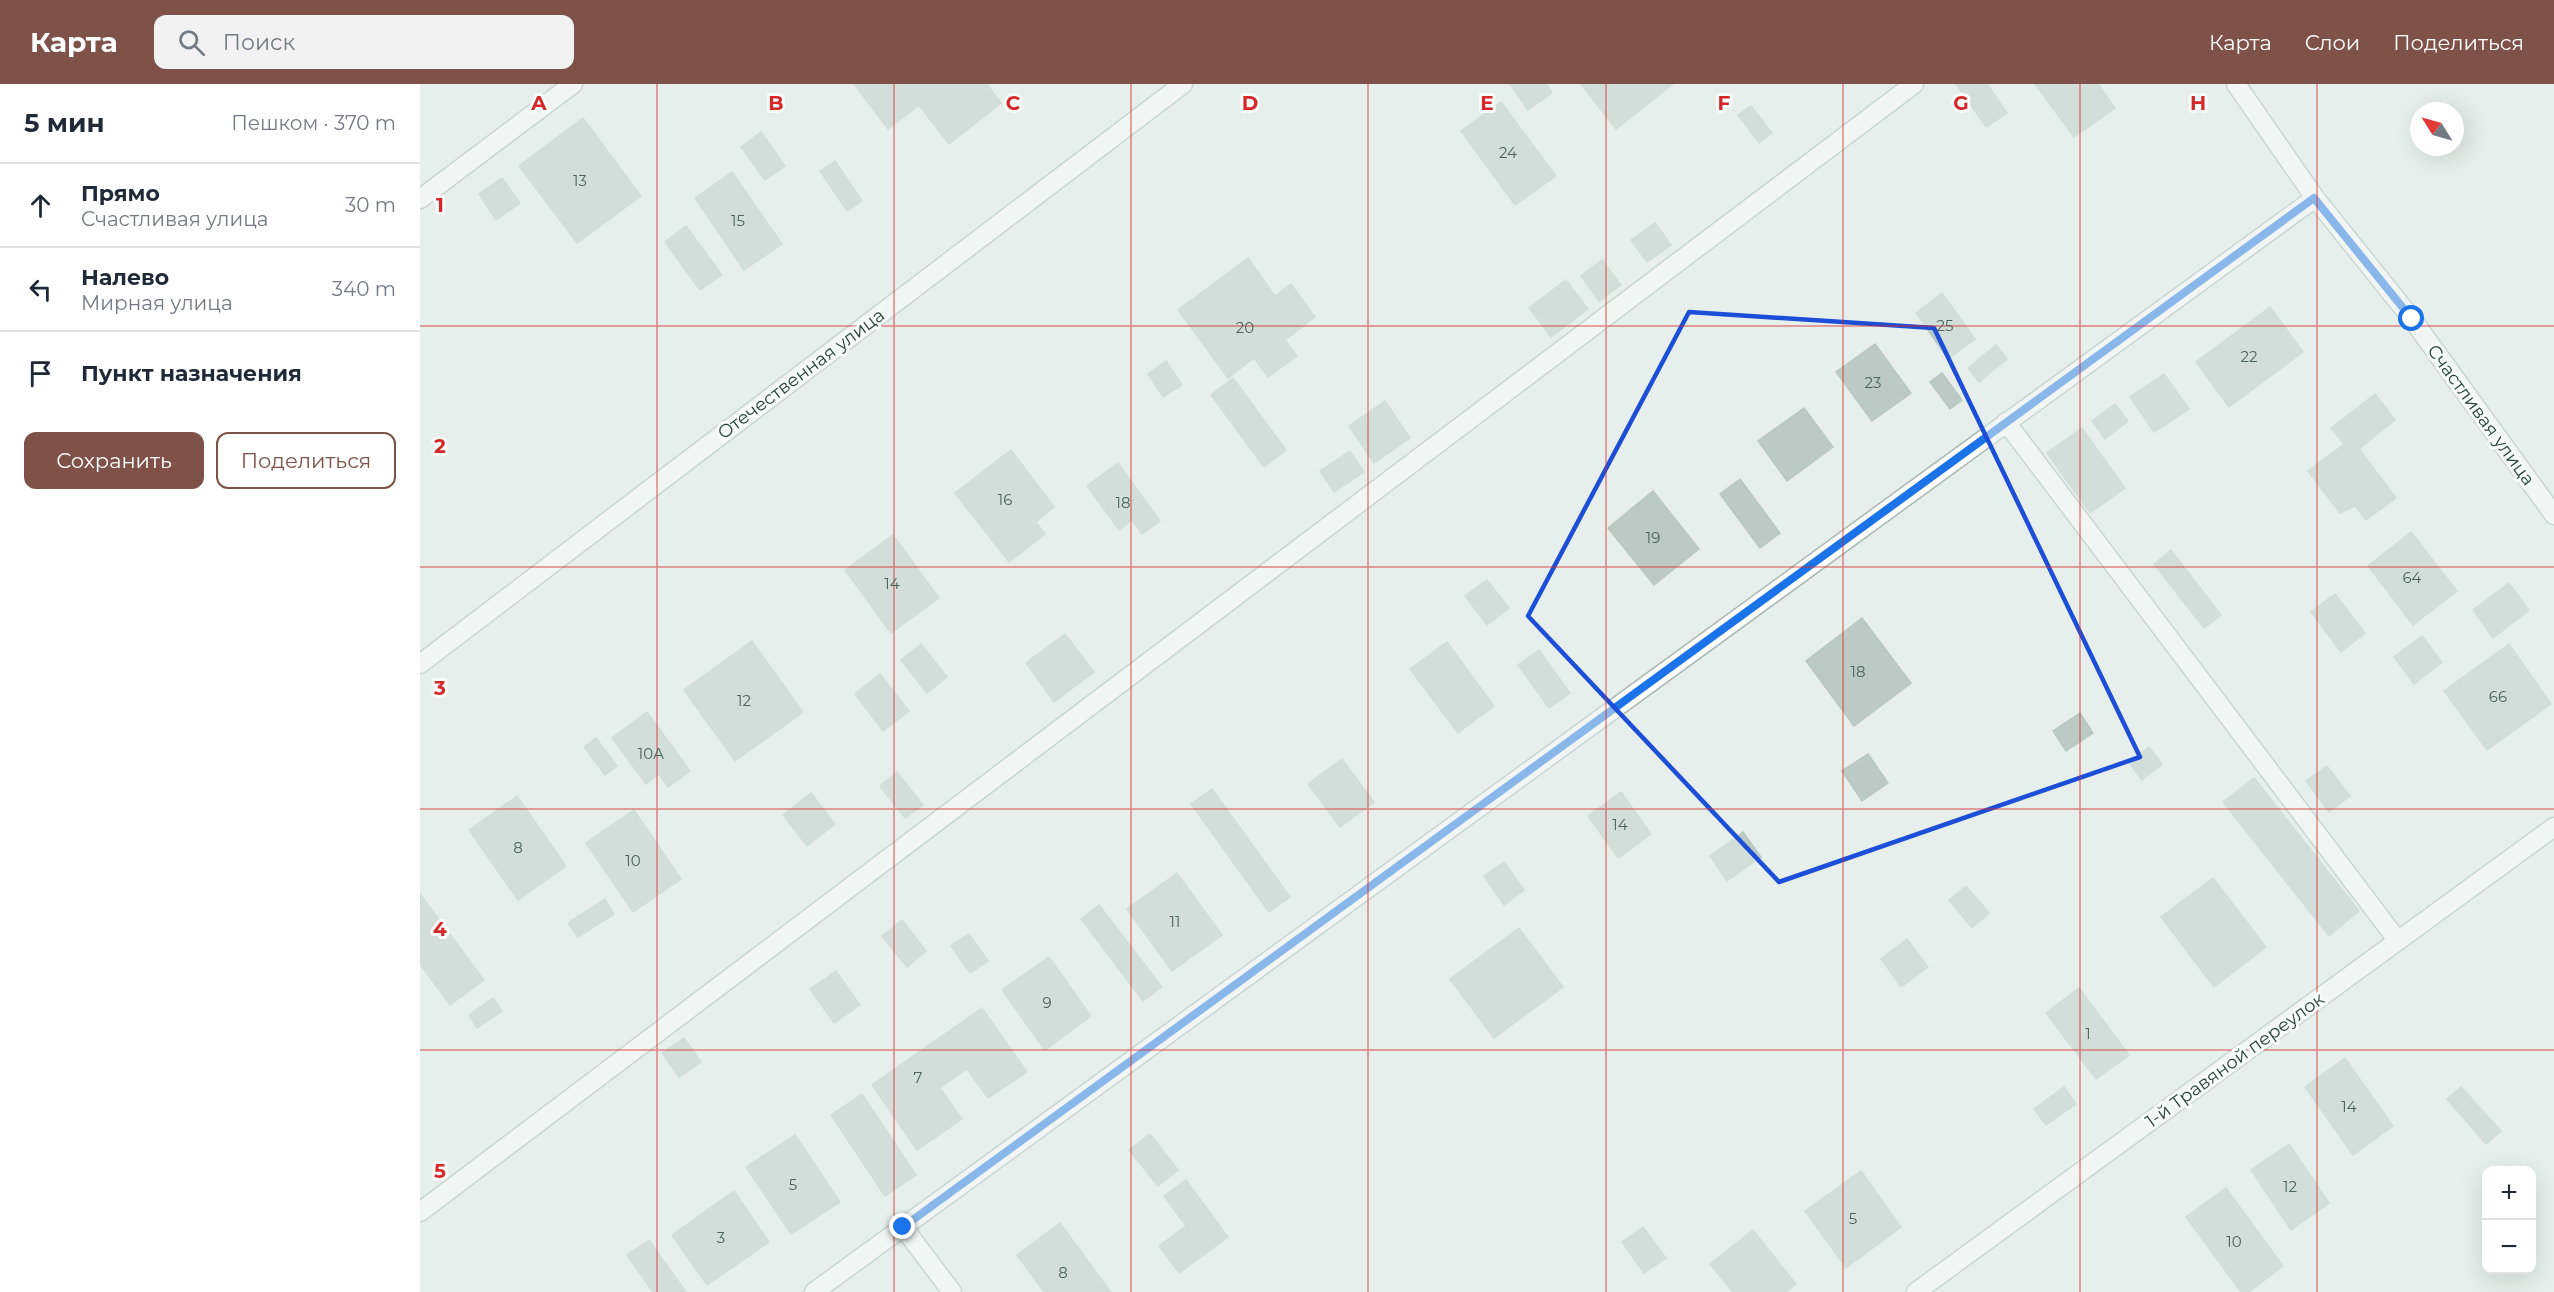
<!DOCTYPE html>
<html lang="ru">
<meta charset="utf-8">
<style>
:root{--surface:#fff;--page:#f2f2f3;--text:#1f2937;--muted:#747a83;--line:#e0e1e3;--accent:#7f5249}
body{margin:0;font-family:Montserrat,sans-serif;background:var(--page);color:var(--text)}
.controls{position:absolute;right:18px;bottom:18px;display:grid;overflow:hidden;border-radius:12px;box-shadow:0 6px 24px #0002}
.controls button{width:54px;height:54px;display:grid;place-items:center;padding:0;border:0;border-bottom:2px solid var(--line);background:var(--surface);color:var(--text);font:30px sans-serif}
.compass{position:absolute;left:1990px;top:18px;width:54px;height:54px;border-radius:50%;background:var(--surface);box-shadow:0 6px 24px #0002;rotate:307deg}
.stop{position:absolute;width:18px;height:18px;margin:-14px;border:4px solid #1a73e8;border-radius:50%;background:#fff}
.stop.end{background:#1a73e8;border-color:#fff;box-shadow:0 2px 6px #0008}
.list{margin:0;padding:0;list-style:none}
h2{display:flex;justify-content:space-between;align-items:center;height:78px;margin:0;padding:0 24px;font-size:26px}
h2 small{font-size:20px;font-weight:400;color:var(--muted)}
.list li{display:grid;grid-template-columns:39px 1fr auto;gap:18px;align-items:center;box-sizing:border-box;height:84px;padding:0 24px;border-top:2px solid var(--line)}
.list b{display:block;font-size:22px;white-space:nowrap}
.list p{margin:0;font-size:20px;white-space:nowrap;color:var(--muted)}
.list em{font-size:20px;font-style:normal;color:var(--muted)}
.actions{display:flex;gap:12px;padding:18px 24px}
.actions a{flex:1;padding:14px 0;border:2px solid var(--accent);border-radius:12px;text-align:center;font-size:21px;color:var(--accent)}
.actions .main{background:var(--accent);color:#fff}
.icon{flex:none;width:33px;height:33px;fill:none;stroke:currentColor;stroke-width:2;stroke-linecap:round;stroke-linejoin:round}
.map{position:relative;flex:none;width:2134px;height:1208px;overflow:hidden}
header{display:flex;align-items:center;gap:36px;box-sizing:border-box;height:84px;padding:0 30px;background:var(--accent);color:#fff}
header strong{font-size:28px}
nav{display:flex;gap:33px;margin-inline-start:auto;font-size:21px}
.search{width:420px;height:54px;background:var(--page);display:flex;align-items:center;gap:15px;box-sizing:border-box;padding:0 21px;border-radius:12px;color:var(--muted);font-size:22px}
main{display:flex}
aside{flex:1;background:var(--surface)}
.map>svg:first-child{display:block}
.building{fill:#bbcac4;stroke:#b8c9c2;stroke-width:1.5}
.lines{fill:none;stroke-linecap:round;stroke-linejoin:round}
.service-casing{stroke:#a8b8b2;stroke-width:21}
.minor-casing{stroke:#a8b8b2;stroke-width:21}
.service{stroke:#fff;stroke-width:18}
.minor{stroke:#fff;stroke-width:18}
.route{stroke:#1a73e8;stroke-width:8}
.marked{fill:none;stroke:#1d4ed8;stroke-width:4.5;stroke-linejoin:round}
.grid{fill:none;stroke:#d62828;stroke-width:1.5;stroke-opacity:0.55}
.labels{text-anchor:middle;stroke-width:6;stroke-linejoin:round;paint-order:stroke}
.number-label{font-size:15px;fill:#4a645c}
.street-label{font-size:18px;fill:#24423a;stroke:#f7fbf9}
.grid-label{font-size:20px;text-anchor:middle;font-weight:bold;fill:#d62828;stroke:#f7fbf9;stroke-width:6;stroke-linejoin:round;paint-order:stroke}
</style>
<header>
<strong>Карта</strong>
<div class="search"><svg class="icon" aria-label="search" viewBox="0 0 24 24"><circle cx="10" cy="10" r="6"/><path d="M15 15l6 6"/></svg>Поиск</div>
<nav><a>Карта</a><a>Слои</a><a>Поделиться</a></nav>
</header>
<main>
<aside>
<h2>5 мин<small>Пешком · 370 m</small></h2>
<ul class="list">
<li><svg class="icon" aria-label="ahead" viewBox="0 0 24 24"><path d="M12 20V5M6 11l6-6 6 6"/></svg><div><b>Прямо</b><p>Счастливая улица</p></div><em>30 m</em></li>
<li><svg class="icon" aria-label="left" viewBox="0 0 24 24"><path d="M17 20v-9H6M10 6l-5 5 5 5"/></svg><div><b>Налево</b><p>Мирная улица</p></div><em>340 m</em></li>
<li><svg class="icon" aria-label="arrive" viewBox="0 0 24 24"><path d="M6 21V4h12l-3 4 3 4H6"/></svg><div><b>Пункт назначения</b></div></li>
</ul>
<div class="actions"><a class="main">Сохранить</a><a>Поделиться</a></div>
</aside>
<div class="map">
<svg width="2134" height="1208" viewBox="0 0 2134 1208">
<rect width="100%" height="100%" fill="#e6efeb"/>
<!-- building -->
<path class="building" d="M434,0H567L581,19L529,60L499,21L468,45Z
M1090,0H1126L1132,9L1108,26Z
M1161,0H1253L1196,45Z
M1536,0H1567L1587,29L1566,43Z
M1615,0H1678L1695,24L1654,53Z
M1081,18L1136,92L1095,121L1041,47Z
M1331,22L1352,49L1339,59L1318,31Z
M163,34L221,112L157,159L99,82Z
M341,48L365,82L345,96L321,63Z
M415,77L442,117L427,127L400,87Z
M312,88L362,160L324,186L275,114Z
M82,94L100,119L76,136L59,110Z
M1235,139L1251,161L1227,178L1211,156Z
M266,142L302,191L280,206L245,158Z
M828,174L855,212L871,200L895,233L865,256L877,272L848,293L834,274L808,294L758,226Z
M1182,176L1201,201L1179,217L1161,192Z
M1146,196L1168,225L1131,253L1109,224Z
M1522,209L1555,255L1528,275L1496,229Z
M1850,223L1883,268L1809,323L1776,278Z
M1455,260L1491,309L1452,337L1416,288Z
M1576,261L1587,275L1559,298L1548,284Z
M746,277L762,301L743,313L728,290Z
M1522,289L1542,316L1530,325L1510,298Z
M1744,290L1769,325L1734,348L1710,313Z
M813,294L866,366L844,383L791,311Z
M1955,310L1975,336L1939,365L1976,414L1946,436L1935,422L1920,429L1888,387L1924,360L1911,344Z
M965,317L990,354L954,379L929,342Z
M1695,320L1708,337L1685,355L1672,337Z
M1384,324L1413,363L1367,397L1338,357Z
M1662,344L1705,404L1670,429L1627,369Z
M591,366L634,423L616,438L625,450L589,478L535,409Z
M930,367L944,388L914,408L900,387Z
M698,379L740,437L722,450L712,436L699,446L667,402Z
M1320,395L1360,449L1340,464L1300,410Z
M1233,407L1279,465L1234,501L1188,444Z
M1991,448L2037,507L1993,541L1948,482Z
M473,451L519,514L471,549L425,486Z
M1751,466L1801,531L1784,544L1734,480Z
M1067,496L1089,524L1067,541L1045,512Z
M2089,499L2109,526L2073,554L2053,526Z
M1915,510L1945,549L1921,568L1891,528Z
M1442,534L1491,599L1434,642L1386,577Z
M645,550L674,588L634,618L606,579Z
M2002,552L2022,578L1994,600L1974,573Z
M332,557L383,628L315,677L264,606Z
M1027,558L1074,622L1038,649L990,585Z
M501,560L527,593L507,609L481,576Z
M2089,560L2131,620L2067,666L2024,607Z
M1119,566L1150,609L1129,624L1098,581Z
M460,590L489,627L463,647L435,610Z
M227,628L270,687L248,703L239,690L226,700L192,654Z
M1660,629L1673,649L1646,667L1633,647Z
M176,654L197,682L185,691L164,663Z
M1729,663L1742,680L1722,696L1709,679Z
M1448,670L1468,699L1442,717L1422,687Z
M922,675L954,718L920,743L888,700Z
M1907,682L1930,712L1909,728L1886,697Z
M477,688L503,721L485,734L460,702Z
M1834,694L1939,827L1909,852L1803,718Z
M792,705L870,813L849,828L771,720Z
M1201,708L1231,750L1198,774L1168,732Z
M391,709L415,740L387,762L363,731Z
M97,712L146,782L98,816L49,746Z
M214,726L261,795L213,828L166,759Z
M1323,748L1341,773L1307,797L1290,772Z
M1084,778L1104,806L1084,821L1064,792Z
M757,789L802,851L752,887L707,825Z
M1793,794L1846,863L1794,903L1741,833Z
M1546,802L1569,829L1552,844L1529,816Z
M0,810L64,896L30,921L0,880Z
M185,815L194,830L158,853L148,839Z
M679,821L742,903L723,917L661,835Z
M482,836L506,867L487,883L462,852Z
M1099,844L1143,903L1074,954L1030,895Z
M549,850L568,877L550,889L531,862Z
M1487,855L1508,883L1481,903L1461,875Z
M629,873L671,932L625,966L582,906Z
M416,887L440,921L414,939L390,905Z
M1659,904L1709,971L1676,995L1626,929Z
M73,914L82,927L57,944L49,931Z
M562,924L607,988L568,1014L547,985L520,1004L542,1035L497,1066L452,1001Z
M264,954L281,978L259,993L242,969Z
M1925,974L1973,1042L1933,1071L1885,1003Z
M1644,1003L1656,1020L1626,1041L1614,1025Z
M2041,1003L2081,1047L2066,1060L2027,1015Z
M442,1010L496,1091L465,1112L411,1031Z
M730,1050L758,1086L738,1102L709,1066Z
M375,1051L420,1118L371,1150L326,1083Z
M1869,1060L1909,1119L1871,1146L1831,1086Z
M1441,1087L1481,1143L1426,1184L1385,1127Z
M766,1096L808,1153L759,1189L739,1162L766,1142L744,1112Z
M1806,1104L1863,1182L1829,1208H1821L1766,1133Z
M314,1107L349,1158L287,1201L252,1151Z
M640,1139L690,1207L688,1208H624L597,1171Z
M1223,1143L1246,1174L1224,1189L1202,1158Z
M1333,1146L1376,1200L1366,1208H1313L1290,1180Z
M229,1156L266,1208H233L207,1171Z"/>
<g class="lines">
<defs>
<path id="service" d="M0,115L153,0"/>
<path id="minor" d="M1816,0L1895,114L1992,235L2134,431
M1586,338L1978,857
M0,580L763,0
M0,1128L1494,0
M483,1143L532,1208
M394,1208L1895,114
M1496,1208L2134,743"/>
</defs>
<!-- service casing -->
<use href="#service" class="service-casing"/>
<!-- minor casing -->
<use href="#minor" class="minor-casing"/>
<!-- service -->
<use href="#service" class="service"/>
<!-- minor -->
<use href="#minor" class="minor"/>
</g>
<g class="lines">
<!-- route -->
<path class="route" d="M483,1143L1894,114L1992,235"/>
</g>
<!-- marked area -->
<path d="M0 0H2134V1208H0ZM1269,228L1514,244L1720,673L1359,798L1108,532Z" fill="#e6efeb" fill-opacity=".55" fill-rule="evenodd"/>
<path class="marked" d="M1269,228L1514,244L1720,673L1359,798L1108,532Z"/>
<!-- grid -->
<path class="grid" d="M237,0V1208M474,0V1208M711,0V1208M948,0V1208M1186,0V1208M1423,0V1208M1660,0V1208M1897,0V1208M0,242H2134M0,483H2134M0,725H2134M0,966H2134"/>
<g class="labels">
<!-- number labels -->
<g class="number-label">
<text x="1088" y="74">24</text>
<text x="160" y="102">13</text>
<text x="318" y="142">15</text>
<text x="1525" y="247">25</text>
<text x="825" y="249">20</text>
<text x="1829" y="278">22</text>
<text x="1453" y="304">23</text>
<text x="585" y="421">16</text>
<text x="703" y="424">18</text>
<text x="1233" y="459">19</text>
<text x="1992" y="499">64</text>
<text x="472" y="505">14</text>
<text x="1438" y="593">18</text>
<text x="2078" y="618">66</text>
<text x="324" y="622">12</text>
<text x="231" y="675">10А</text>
<text x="1200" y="746">14</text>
<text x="98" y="769">8</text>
<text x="213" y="782">10</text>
<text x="755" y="843">11</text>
<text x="627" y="924">9</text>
<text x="1668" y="955">1</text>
<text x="498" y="999">7</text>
<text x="1929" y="1028">14</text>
<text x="373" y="1106">5</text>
<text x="1870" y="1108">12</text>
<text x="1433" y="1140">5</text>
<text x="301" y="1159">3</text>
<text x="1814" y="1163">10</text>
<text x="643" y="1194">8</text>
</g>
<!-- street labels -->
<g class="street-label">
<text transform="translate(381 290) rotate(-37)" y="6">Отечественная улица</text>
<text transform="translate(2061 331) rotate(54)" y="6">Счастливая улица</text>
<text transform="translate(1815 976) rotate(-36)" y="6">1-й Травяной переулок</text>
</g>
</g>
<g class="grid-label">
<text x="119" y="26">A</text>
<text x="356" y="26">B</text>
<text x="593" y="26">C</text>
<text x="830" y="26">D</text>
<text x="1067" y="26">E</text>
<text x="1304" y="26">F</text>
<text x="1541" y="26">G</text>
<text x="1778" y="26">H</text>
<text x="20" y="128">1</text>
<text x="20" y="369">2</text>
<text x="20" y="611">3</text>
<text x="20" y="852">4</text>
<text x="20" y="1094">5</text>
</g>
</svg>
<div class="controls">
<button>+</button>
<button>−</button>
</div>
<svg class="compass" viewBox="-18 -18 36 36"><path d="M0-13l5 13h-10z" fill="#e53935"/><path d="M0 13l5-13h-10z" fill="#747a83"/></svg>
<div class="stop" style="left:1992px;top:235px"></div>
<div class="stop end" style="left:483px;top:1143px"></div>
</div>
</main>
